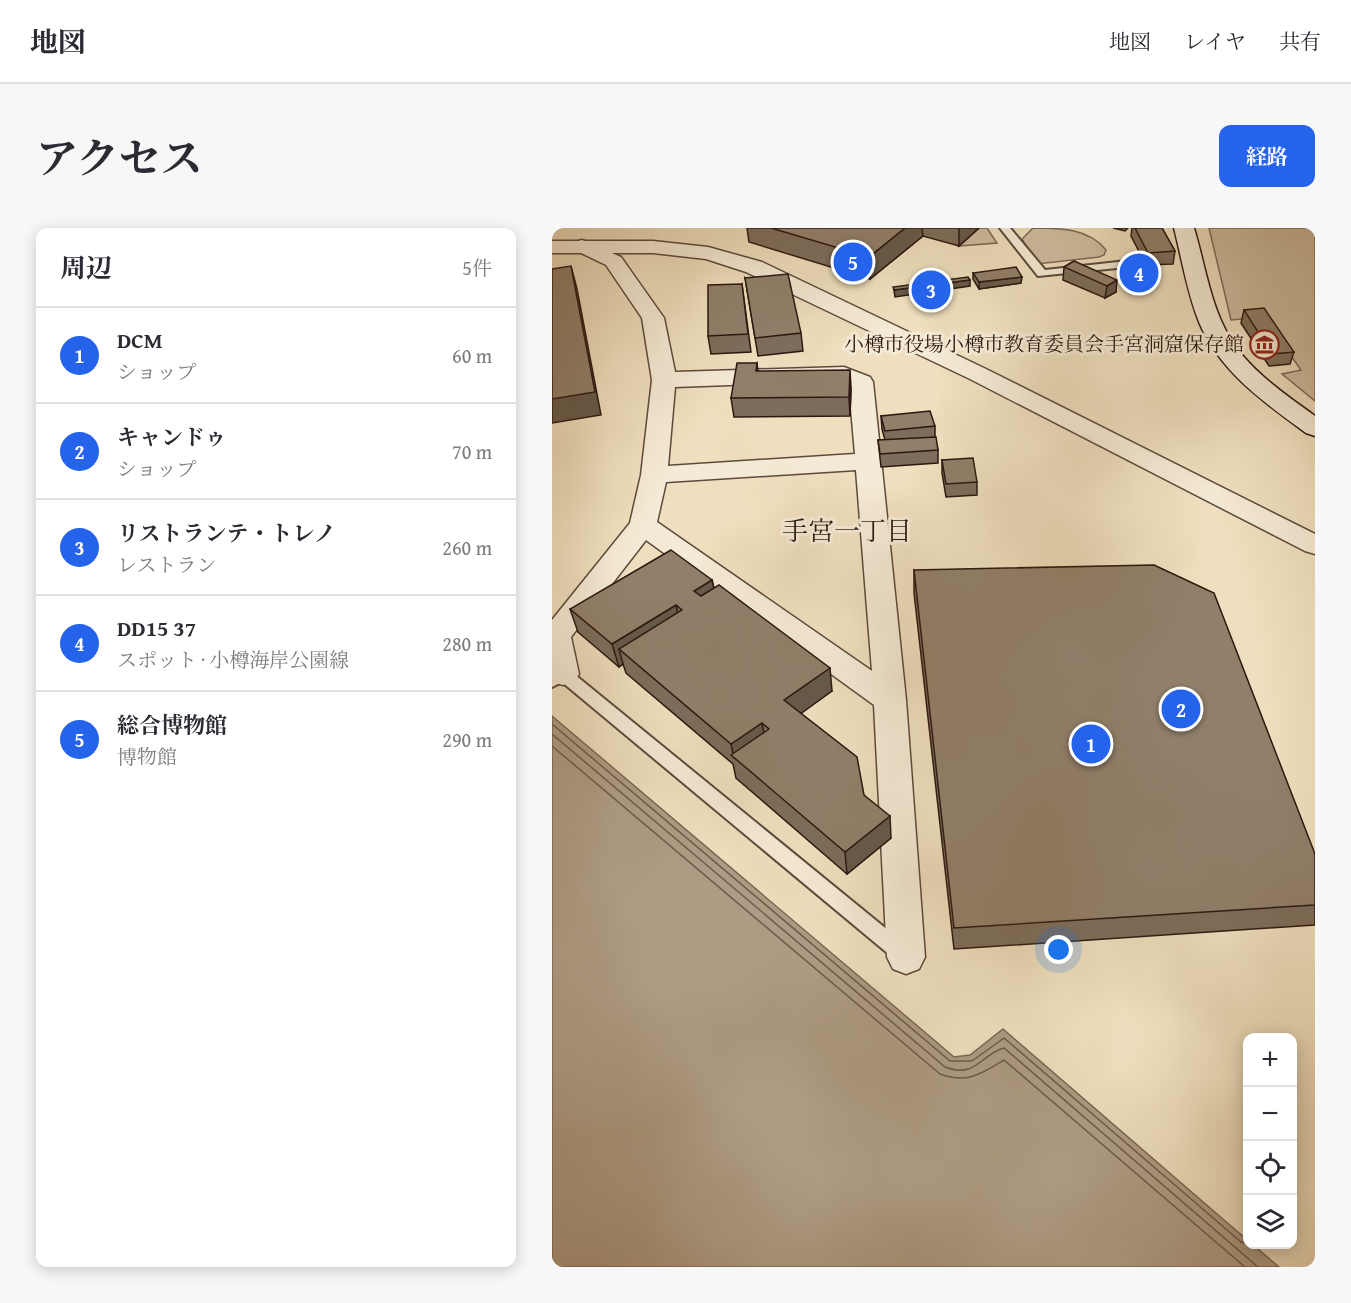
<!DOCTYPE html>
<html lang="ja">
<meta charset="utf-8">
<style>
:root{--surface:#fff;--page:#f7f7f7;--text:#2b2b33;--muted:#7c7c81;--line:#e1e1e2;--accent:#2563eb}
body{margin:0;font-family:"Gentium Book Plus","Noto Serif JP",serif;background:var(--page);color:var(--text)}
.controls{position:absolute;right:18px;bottom:18px;display:grid;overflow:hidden;border-radius:12px;box-shadow:0 3px 15px #0003}
.controls button{width:54px;height:54px;display:grid;place-items:center;padding:0;border:0;border-bottom:2px solid var(--line);background:var(--surface);color:var(--text);font:30px sans-serif}
.you{position:absolute;left:507px;top:722px;width:21px;height:21px;margin:-15px;border:4px solid #fff;border-radius:50%;background:#1a73e8;box-shadow:0 0 0 9px #1a73e833}
.badge{display:grid;place-items:center;width:39px;height:39px;border-radius:50%;background:var(--accent);color:#fff;font-size:20px;font-weight:700}
.pin{position:absolute;translate:-50% -50%;border:3px solid #fff;box-shadow:0 2px 6px #0006}
.list{margin:0;padding:0;list-style:none}
h2{display:flex;justify-content:space-between;align-items:center;height:78px;margin:0;padding:0 24px;font-size:26px}
h2 small{font-size:20px;font-weight:400;color:var(--muted)}
.list li{display:grid;grid-template-columns:39px 1fr auto;gap:18px;align-items:center;box-sizing:border-box;height:96px;padding:0 24px;border-top:2px solid var(--line)}
.list b{display:block;font-size:22px;white-space:nowrap}
.list p{margin:0;font-size:20px;white-space:nowrap;color:var(--muted)}
.list em{font-size:20px;font-style:normal;color:var(--muted)}
.icon{flex:none;width:33px;height:33px;fill:none;stroke:currentColor;stroke-width:2;stroke-linecap:round;stroke-linejoin:round}
.map{position:relative;flex:none;width:763px;height:1039px;overflow:hidden;border-radius:12px}
header{display:flex;align-items:center;gap:36px;box-sizing:border-box;height:84px;padding:0 30px;background:var(--surface);border-bottom:2px solid var(--line)}
header strong{font-size:28px}
nav{display:flex;gap:33px;margin-inline-start:auto;font-size:21px}
.intro{display:flex;align-items:center;justify-content:space-between;box-sizing:border-box;height:144px;padding:0 36px}
h1{margin:0;font-size:42px}
.button{padding:15px 27px;border-radius:12px;background:var(--accent);color:#fff;font-size:21px;font-weight:700}
main{display:flex;gap:36px;padding:0 36px}
aside{flex:1;background:var(--surface);border-radius:12px;box-shadow:0 3px 15px #0003}
.map>svg:first-child{display:block}
.green{fill:#cebda0;stroke:#7d6a58;stroke-width:1.5}
.water{fill:#ad9b83;stroke:#796755;stroke-width:1.5}
.lines{fill:none;stroke-linecap:round;stroke-linejoin:round}
.shore{stroke:#6c5a4a;stroke-width:1.5}
.service-casing{stroke:#5d4a3c;stroke-width:4}
.minor-casing{stroke:#5d4a3c;stroke-width:3}
.tertiary-casing{stroke:#5d4a3c;stroke-width:3}
.secondary-casing{stroke:#2c1810;stroke-width:3}
.service{fill:#f5ead5;fill-rule:evenodd}
.minor{fill:#f5ead5;fill-rule:evenodd}
.tertiary{fill:#f5ead5;fill-rule:evenodd}
.secondary{fill:#f5ead5;fill-rule:evenodd}
.wall{fill:#7d6d5b;stroke:#2c1810;stroke-width:1.5}
.shaded-wall{fill:#66594a;stroke:#2c1810;stroke-width:1.5}
.building{fill:#917f6a;stroke:#2c1810;stroke-width:1.5}
.labels{text-anchor:middle;stroke-width:6;stroke-linejoin:round;paint-order:stroke}
.far-poi-label{font-size:20px;fill:#2c1810;stroke:#f5ead5;text-anchor:end}
.neighbourhood-label{font-size:26px;fill:#2c1810;stroke:#f5ead5}
</style>
<header>
<strong>地図</strong>
<nav><a>地図</a><a>レイヤ</a><a>共有</a></nav>
</header>
<div class="intro"><h1>アクセス</h1><a class="button">経路</a></div>
<main>
<aside>
<h2>周辺<small>5件</small></h2>
<ul class="list">
<li><span class="badge">1</span><div><b>DCM</b><p>ショップ</p></div><em>60 m</em></li>
<li><span class="badge">2</span><div><b>キャンドゥ</b><p>ショップ</p></div><em>70 m</em></li>
<li><span class="badge">3</span><div><b>リストランテ・トレノ</b><p>レストラン</p></div><em>260 m</em></li>
<li><span class="badge">4</span><div><b>DD15 37</b><p>スポット · 小樽海岸公園線</p></div><em>280 m</em></li>
<li><span class="badge">5</span><div><b>総合博物館</b><p>博物館</p></div><em>290 m</em></li>
</ul>
</aside>
<div class="map">
<svg width="763" height="1039" viewBox="0 0 763 1039">
<rect width="100%" height="100%" fill="#efdfbe"/>
<filter id="stains"><feTurbulence type="fractalNoise" baseFrequency=".00333" numOctaves="4"/><feColorMatrix values="0 0 0 0 .2 0 0 0 0 .09 0 0 0 0 .02 0 0 0 .5 -.17"/></filter>
<radialGradient id="worn" r=".72"><stop offset=".6" stop-color="#630" stop-opacity="0"/><stop offset="1" stop-color="#630" stop-opacity=".3"/></radialGradient>
<!-- green -->
<path class="green" d="M427,0H435L445,15L407,18Z
M481,0C507,0 537,0 554,22L552,27L547,29L485,36L470,11Z
M657,0H763V173L730,146L749,142L712,89L679,92Z"/>
<!-- water -->
<path class="water" d="M0,488L402,829L418,827L451,801L695,1012L696,1016L701,1017L727,1039H0Z"/>
<g class="lines">
<!-- shore -->
<path class="shore" d="M0,496L398,833H420L452,810L689,1014L696,1016
M0,506L393,839C424,851 429,826 452,820L706,1039
M0,518L388,846C415,856 429,846 452,832L693,1039"/>
<defs>
<path id="service" d="M448,0H458L493,42L575,33L580,36L575,39L486,48Z
M11,440L17,442L359,721L362,727L359,733L352,735L345,733L10,454L0,459V445Z"/>
<path id="minor" d="M30,12L69,29L112,90L123,144L292,139L318,149L321,154L354,472L373,729L367,741L354,746L341,741L335,729L322,477L94,312L19,409L27,446L22,454L11,457L0,454V392L78,295L89,247L100,152L90,90L54,37L23,22L20,18L23,14ZM288,153L297,158L303,226L116,238L123,159ZM304,242L320,443L105,294L114,254Z"/>
<path id="tertiary" d="M0,13H101L156,19L210,34L434,141L763,306V326L753,323L418,151L194,44L154,31L101,25H0Z"/>
<path id="secondary" d="M622,0H642C653,36 658,77 678,110C698,143 733,166 763,188V208L754,205C713,175 667,143 647,94C635,64 630,31 622,0Z"/>
</defs>
<!-- service casing -->
<use href="#service" class="service-casing"/>
<!-- minor casing -->
<use href="#minor" class="minor-casing"/>
<!-- tertiary casing -->
<use href="#tertiary" class="tertiary-casing"/>
<!-- secondary casing -->
<use href="#secondary" class="secondary-casing"/>
<!-- service -->
<use href="#service" class="service"/>
<!-- minor -->
<use href="#minor" class="minor"/>
<!-- tertiary -->
<use href="#tertiary" class="tertiary"/>
<!-- secondary -->
<use href="#secondary" class="secondary"/>
</g>
<!-- wall -->
<path class="wall" d="M195,0H427L407,18L371,8L318,51L197,14Z
M561,0H576L573,3Z
M580,0H610L623,23L621,36L594,37L579,8Z
M522,33L564,64L553,70L511,52L512,39Z
M421,45L469,55L427,61L421,51Z
M193,50L249,105L251,123L206,128Z
M190,56L199,124L159,126L156,108Z
M692,82L742,124L738,136L717,138L689,95Z
M205,135L206,143L299,160L298,188L182,189L179,170Z
M329,188L383,198V209L386,222V235L329,239L326,212H333L330,201Z
M390,232L425,254V267L394,269L390,245Z
M362,342L763,626V697L402,721L362,365Z
M160,352L162,360L280,463L249,485L312,567L339,610L295,646L184,550L181,536L74,445L71,436L67,439L26,404L18,381Z"/>
<!-- shaded-wall -->
<path class="shaded-wall" d="M353,0H370L371,8L318,51L317,29Z
M407,0H427L407,18Z
M19,38L25,61L49,187L0,195V171Z
M470,49L469,55L427,61V54Z
M418,52V58L343,69L342,62Z
M565,52L564,64L553,70L555,58Z
M298,142L299,160L298,188L297,169Z
M160,352L165,375L147,386L142,363Z
M124,377L129,400L67,421L71,436L67,439L60,416Z
M278,440L280,463L236,495L232,472Z
M210,495L214,517L182,530L179,516Z
M338,588L339,610L295,646L293,624Z"/>
<!-- building -->
<path class="building" d="M219,0H353L317,29Z
M583,0H610L623,23L596,25Z
M522,33L565,52L555,58L512,39Z
M19,38L43,164L0,171V41Z
M464,39L470,49L427,54L421,45Z
M236,46L249,105L203,110L193,50Z
M416,49L418,52L342,62L341,59Z
M190,56L196,106L156,108V57Z
M712,80L742,124L720,126L692,82Z
M185,135H205L204,143L298,142L297,169L179,170Z
M378,183L383,198L333,203L329,188Z
M384,209L386,222L328,226L326,212Z
M421,230L425,254L394,256L390,232Z
M119,322L160,352L142,363L149,368L167,357L278,440L232,472L305,529L312,567L338,588L293,624L179,527L217,501L210,495L179,516L67,421L130,382L124,377L60,416L18,381Z
M602,337L662,365L763,626V677L402,700L362,342Z"/>
<!-- icons -->
<defs>
<symbol id="museum-ring" viewBox="-11 -11 22 22"><circle r="9.5" fill="#f5ead5" stroke="#8f2418" stroke-width="1.5"/><path d="M0-6L6-3V-2H-6V-3ZM-5-1h2V3h-2ZM-1-1h2V3h-2ZM3-1h2V3H3ZM-6 4H6V6H-6Z" fill="#8f2418"/></symbol>
</defs>
<g fill-rule="evenodd">
<use href="#museum-ring" x="696" y="100" width="33" height="33"/>
</g>
<g class="labels">
<!-- far-poi labels -->
<g class="far-poi-label">
<text x="692" y="123">小樽市役場小樽市教育委員会手宮洞窟保存館</text>
</g>
<!-- neighbourhood labels -->
<g class="neighbourhood-label">
<text x="295" y="312">手宮一丁目</text>
</g>
</g>
<rect width="100%" height="100%" filter="url(#stains)"/>
<rect width="100%" height="100%" fill="url(#worn)"/>
</svg>
<div class="controls">
<button>+</button>
<button>−</button>
<button><svg class="icon" aria-label="locate" viewBox="0 0 24 24"><circle cx="12" cy="12" r="6"/><path d="M12 2v4M12 18v4M2 12h4M18 12h4"/></svg></button>
<button><svg class="icon" aria-label="layers" viewBox="0 0 24 24"><path d="M12 4l9 5-9 5-9-5zM3 14l9 5 9-5"/></svg></button>
</div>
<div class="you"></div>
<div class="pin badge" style="left:539px;top:516px">1</div>
<div class="pin badge" style="left:629px;top:481px">2</div>
<div class="pin badge" style="left:379px;top:62px">3</div>
<div class="pin badge" style="left:587px;top:45px">4</div>
<div class="pin badge" style="left:301px;top:34px">5</div>
</div>
</main>
